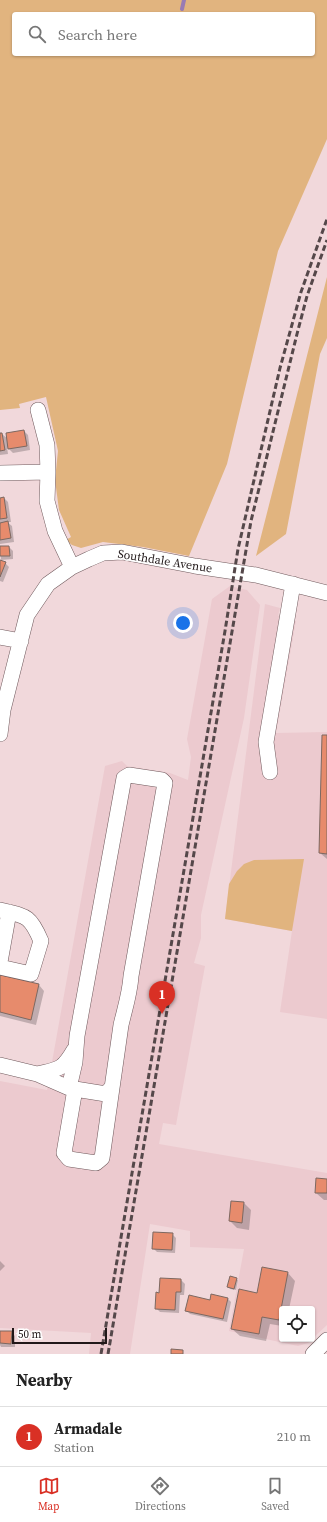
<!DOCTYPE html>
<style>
:root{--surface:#fff;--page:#f6f6f6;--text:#222;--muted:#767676;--line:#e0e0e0;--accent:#d93025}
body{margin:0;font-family:"Source Serif 4",serif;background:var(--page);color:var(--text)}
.controls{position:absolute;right:12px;bottom:12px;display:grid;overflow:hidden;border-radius:4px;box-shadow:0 1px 3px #0004}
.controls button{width:36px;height:36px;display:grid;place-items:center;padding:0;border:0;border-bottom:1px solid var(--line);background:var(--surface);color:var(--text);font:20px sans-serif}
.scale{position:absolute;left:12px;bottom:10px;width:95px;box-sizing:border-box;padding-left:4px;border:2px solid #211819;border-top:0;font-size:11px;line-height:14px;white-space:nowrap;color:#211819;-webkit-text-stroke:3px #fff;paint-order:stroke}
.you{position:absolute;left:183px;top:623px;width:14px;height:14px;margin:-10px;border:3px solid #fff;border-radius:50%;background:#1a73e8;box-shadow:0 0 0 6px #1a73e833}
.badge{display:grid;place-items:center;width:26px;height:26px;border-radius:50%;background:var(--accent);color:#fff;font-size:13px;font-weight:700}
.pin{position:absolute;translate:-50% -33px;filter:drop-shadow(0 1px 2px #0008)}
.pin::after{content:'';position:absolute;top:21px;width:14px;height:12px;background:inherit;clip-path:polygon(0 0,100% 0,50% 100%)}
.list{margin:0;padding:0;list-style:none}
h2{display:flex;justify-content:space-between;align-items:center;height:52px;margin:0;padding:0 16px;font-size:17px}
h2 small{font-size:13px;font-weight:400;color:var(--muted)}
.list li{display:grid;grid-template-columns:26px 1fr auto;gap:12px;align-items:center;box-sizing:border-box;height:60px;padding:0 16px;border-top:1px solid var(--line)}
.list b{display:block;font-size:15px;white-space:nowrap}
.list p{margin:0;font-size:13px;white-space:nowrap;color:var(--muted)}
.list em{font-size:13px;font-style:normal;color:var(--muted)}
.icon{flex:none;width:22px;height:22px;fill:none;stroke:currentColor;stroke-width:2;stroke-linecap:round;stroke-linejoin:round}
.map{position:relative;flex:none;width:327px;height:1354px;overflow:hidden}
.search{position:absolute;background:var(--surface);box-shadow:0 1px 3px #0004;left:12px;right:12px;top:12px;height:44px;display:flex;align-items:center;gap:10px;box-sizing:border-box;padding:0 14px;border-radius:4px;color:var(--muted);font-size:15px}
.sheet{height:112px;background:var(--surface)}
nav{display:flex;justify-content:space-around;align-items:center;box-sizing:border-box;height:56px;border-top:1px solid var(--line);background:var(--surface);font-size:11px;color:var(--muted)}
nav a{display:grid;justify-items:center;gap:2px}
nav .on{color:var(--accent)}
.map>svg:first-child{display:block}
.built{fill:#eccacf}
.green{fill:#e1b47f;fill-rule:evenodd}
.shadow{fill:#0003}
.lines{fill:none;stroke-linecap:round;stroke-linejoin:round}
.stream{stroke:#997bb4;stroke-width:4}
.building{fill:#e78b6c;stroke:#7c6861}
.minor-casing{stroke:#705a5d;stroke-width:16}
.minor{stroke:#fff;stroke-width:15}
.rail{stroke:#55484a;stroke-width:3;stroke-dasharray:6 3;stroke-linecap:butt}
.labels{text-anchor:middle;stroke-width:3;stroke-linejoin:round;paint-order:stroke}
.street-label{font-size:12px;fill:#211819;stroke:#fff}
</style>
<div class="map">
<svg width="327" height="1354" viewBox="0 0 327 1354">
<rect width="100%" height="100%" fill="#f1d8db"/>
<!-- built -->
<path class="built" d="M230,586L247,590L260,605L244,718L201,915V938L194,963L205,966L176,1125L163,1123L159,1144L327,1173V1325L312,1339V1309H282V1339H312L308,1343L298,1346L229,1331L244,1249L190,1247V1231L150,1224L130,1354H89L91,1333L0,1328V1081L47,1090L105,766L122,761L127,766L170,773L188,780L191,757L187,739L212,599Z
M265,604L280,608L278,616L296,621L276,733L327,732V1019L280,1012L292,931L225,919Z"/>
<!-- green -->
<path class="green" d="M0,0H327V139L278,251L227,464L189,556L143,547L103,542L81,548L72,545L66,540L71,537L59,510L55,480L58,451L46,397L19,404L20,408L0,410ZM14,14H313V54H14Z
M327,277V338L320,354L286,534L256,556Z
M304,859L292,931L225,919L229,884L237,871L244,864L254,860Z"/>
<!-- shadow -->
<path class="shadow" d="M24,431L28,435L30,450L13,453L7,447L8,454L0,455V434H2L8,439Z
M4,498L8,502L11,522H7L12,526L14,542L0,544V499Z
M0,547H9L13,551V559L1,560Z
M0,561L5,563L9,567L3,582L0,581Z
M327,736V859L320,853Z
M0,976L39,985L44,991L36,1025L0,1016Z
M327,1180V1200H324L316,1193Z
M244,1203L251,1210L249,1230L237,1228L230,1221Z
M172,1234L176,1238L175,1253L157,1252L153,1248Z
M0,1261L5,1266L0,1271Z
M288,1273L295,1281L289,1309H282V1326L270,1324L266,1341L240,1336L232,1329L258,1294Z
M161,1279L181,1280L185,1284L184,1295H180L179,1313L160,1312L156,1308L160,1294Z
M236,1279L238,1280L236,1290L230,1289L229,1287Z
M227,1298L231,1302L227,1322L190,1314L186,1310Z
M0,1332H11L15,1336V1347H1L0,1345Z"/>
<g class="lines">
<!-- stream -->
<path class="stream" d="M182,9L184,0"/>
</g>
<!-- building -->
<path class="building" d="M24,430L27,446L8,449L6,433Z
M0,433H2L5,450L0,451Z
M4,497L7,518L0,519V498Z
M8,521L11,538L0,540V523Z
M0,546H9L10,556H0Z
M0,560L6,562L0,577Z
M322,735H327V854L319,853Z
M0,975L39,984L31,1020L0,1012Z
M316,1178L327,1179V1193H315Z
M231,1201L244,1202L242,1223L229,1221Z
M153,1232L173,1233L172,1250L152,1249Z
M262,1267L288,1272L279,1320L262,1317L259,1334L231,1329L239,1289L257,1293Z
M230,1276L237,1278L234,1289L227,1287Z
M160,1278L181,1279V1292H176L175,1310L155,1309L156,1292L159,1293Z
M211,1294L228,1298L223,1319L185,1311L189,1295L210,1300Z
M0,1331H12L11,1344L0,1343Z
M171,1349L183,1350V1354H171Z"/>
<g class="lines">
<defs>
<path id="minor" d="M38,410L47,445L48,472L47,501L55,531L72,567
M0,473L48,472
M0,637L21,641
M0,734L3,710L27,615L48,584L72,567L89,559L103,553L122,552L195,566L256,575L327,593
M270,772L266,742L293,584
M0,910C26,916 30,915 41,941L31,974L0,967
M0,962L9,912
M0,1065L37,1074L69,1088L75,1089L64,1153L69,1159L96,1163L102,1158L121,1025C125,1008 130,993 131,976L165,783L162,780L129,775L124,778L77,1036L75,1062L69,1088
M37,1074C58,1069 62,1071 74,1050
M75,1089L106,1094L111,1088
M313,1354L327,1340"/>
</defs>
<!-- minor casing -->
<use href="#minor" class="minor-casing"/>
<!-- minor -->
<use href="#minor" class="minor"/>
<!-- rail -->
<path class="rail" d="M101,1354L225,631L238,549L280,368L301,292L327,219
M108,1354L251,521L297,334L307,296L327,240"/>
</g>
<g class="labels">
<!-- street labels -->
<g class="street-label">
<text transform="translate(165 561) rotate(9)" y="4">Southdale Avenue</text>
</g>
</g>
</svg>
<div class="controls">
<button><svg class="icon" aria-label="locate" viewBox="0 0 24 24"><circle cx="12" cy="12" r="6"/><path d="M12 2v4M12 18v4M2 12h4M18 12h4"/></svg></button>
</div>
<div class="scale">50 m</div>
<div class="you"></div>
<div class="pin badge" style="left:162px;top:1014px">1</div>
<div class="search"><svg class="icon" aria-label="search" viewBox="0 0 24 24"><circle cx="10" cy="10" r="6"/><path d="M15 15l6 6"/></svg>Search here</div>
</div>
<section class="sheet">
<h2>Nearby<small></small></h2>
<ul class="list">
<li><span class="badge">1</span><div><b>Armadale</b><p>Station</p></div><em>210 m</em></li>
</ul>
</section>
<nav>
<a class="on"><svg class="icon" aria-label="map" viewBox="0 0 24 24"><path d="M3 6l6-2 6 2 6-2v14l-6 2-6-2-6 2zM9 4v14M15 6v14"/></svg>Map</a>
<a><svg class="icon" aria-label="directions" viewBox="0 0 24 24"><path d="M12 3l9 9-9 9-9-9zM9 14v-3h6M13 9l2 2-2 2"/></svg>Directions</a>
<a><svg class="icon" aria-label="saved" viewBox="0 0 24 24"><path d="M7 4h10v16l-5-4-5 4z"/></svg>Saved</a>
</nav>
